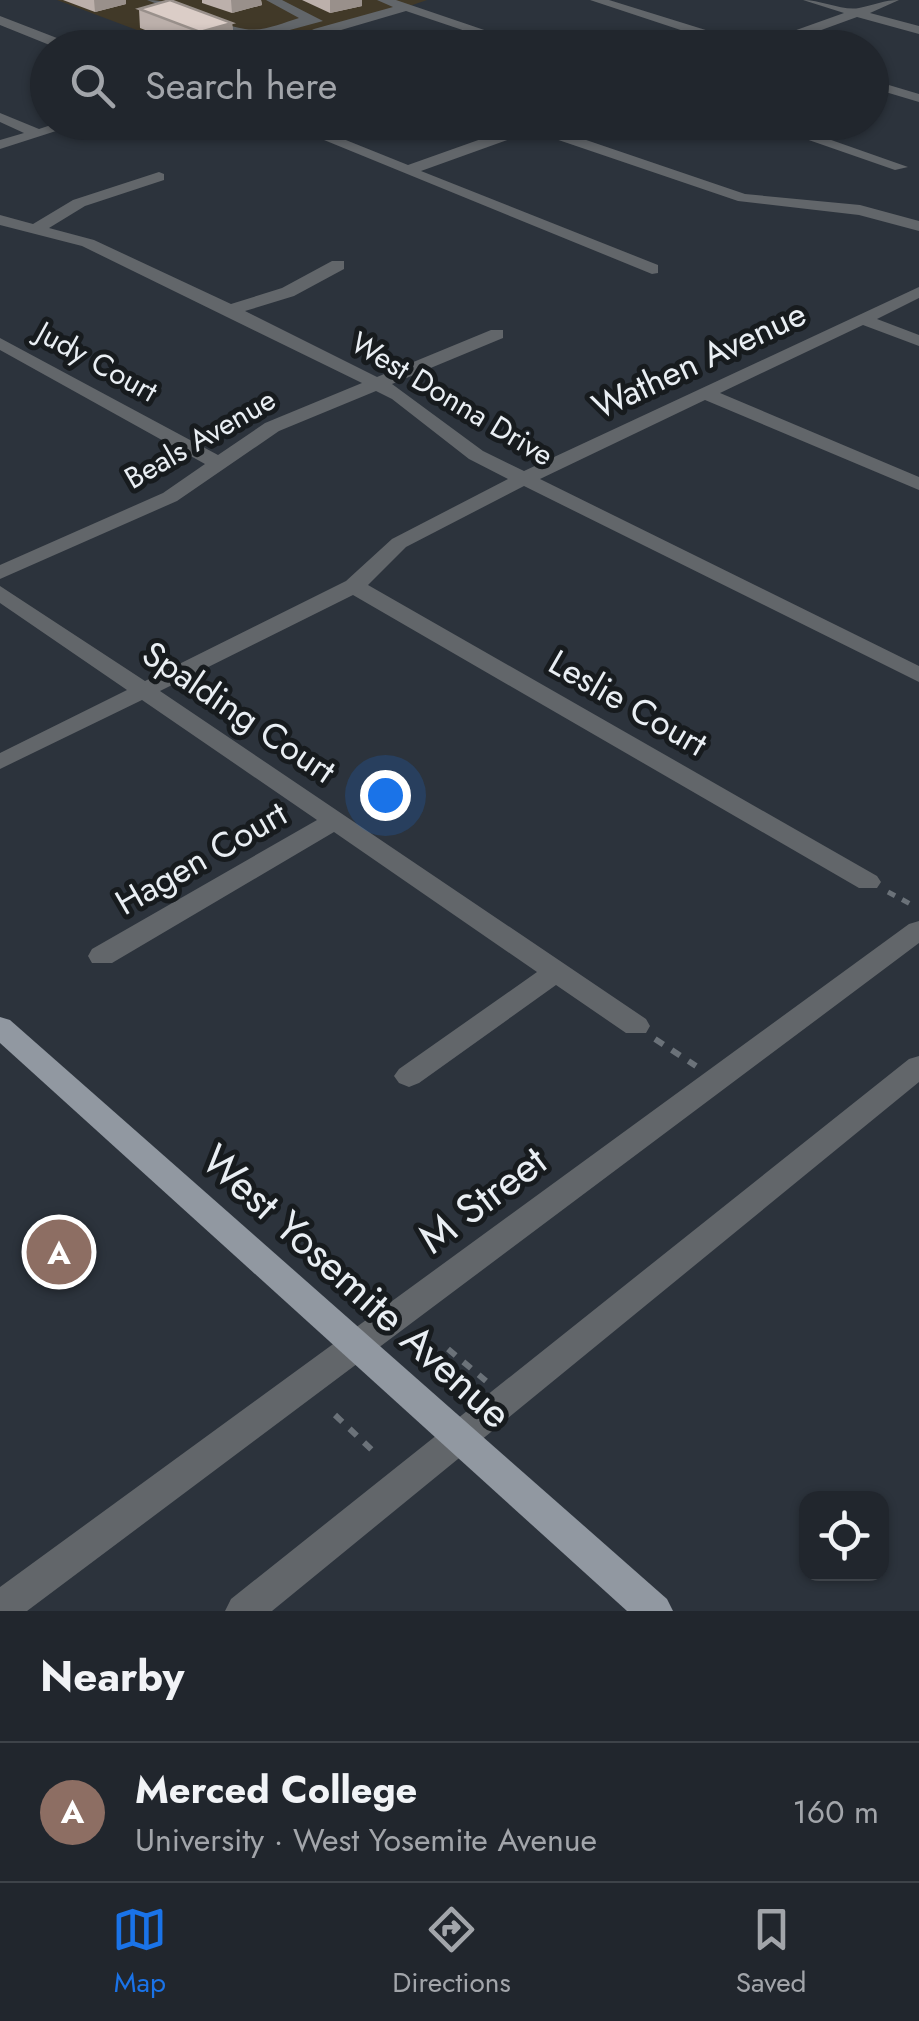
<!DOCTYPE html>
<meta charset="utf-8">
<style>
:root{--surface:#21262d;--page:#2d3239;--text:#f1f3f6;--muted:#a2a5aa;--line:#3e4349;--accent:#1a73e8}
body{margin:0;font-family:Jost,sans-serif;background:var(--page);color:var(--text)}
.controls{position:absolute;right:30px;bottom:30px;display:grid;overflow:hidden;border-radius:20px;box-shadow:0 2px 8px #0004}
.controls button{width:90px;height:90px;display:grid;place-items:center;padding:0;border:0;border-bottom:2px solid var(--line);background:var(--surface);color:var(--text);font:50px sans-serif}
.you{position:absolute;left:385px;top:795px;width:35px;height:35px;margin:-25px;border:8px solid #fff;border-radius:50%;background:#1a73e8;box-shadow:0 0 0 15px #1a73e833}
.badge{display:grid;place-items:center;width:65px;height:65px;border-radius:50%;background:var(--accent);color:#fff;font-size:32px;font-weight:700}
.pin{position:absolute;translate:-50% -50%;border:5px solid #fff;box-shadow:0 2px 10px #0006}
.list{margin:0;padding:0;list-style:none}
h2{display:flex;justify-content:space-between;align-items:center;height:130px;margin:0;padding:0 40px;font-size:42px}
h2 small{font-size:32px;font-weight:400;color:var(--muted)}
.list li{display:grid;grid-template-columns:65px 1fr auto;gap:30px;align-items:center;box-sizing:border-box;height:140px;padding:0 40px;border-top:2px solid var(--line)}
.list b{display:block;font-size:38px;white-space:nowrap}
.list p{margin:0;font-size:32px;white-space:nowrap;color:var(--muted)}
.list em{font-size:32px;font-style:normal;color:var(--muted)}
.icon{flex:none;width:55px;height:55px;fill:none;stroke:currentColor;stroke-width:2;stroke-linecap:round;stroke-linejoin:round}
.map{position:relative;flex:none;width:919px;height:1611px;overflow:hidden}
.search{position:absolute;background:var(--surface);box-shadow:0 2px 8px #0004;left:30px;right:30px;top:30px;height:110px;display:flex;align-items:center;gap:25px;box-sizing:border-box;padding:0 35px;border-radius:55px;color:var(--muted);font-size:38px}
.sheet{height:270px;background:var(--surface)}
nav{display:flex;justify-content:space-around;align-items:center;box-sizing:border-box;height:140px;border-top:2px solid var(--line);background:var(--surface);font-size:28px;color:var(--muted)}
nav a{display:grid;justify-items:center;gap:5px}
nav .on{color:var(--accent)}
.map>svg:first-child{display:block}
.commercial{fill:#413928}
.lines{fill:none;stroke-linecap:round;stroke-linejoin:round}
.path-far1{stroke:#6b7279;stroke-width:5;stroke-dasharray:8 8;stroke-linecap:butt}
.path{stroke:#6b7279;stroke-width:6;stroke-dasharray:10 10;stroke-linecap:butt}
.minor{fill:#62666a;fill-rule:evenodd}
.major{fill:#9198a1;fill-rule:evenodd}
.wall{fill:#bcb0ab}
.shaded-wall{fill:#99908b}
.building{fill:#dbcdc7;stroke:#99908b;stroke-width:2.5}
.labels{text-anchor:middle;stroke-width:10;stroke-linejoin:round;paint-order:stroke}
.far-street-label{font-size:30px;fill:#e9eef3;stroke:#171b1e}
.street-label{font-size:35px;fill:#e9eef3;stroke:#171b1e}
.near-street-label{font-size:42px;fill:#e9eef3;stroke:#171b1e}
</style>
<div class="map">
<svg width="919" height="1611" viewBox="0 0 919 1611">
<rect width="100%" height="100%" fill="#2c333c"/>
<!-- commercial -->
<path class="commercial" d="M57,0H427L289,48L182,47Z"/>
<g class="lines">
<!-- path-far1 -->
<path class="path-far1" d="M888,892L916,907"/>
<!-- path -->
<path class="path" d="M655,1039L696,1066
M448,1349L486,1381
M335,1415L373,1451"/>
<!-- minor -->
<path class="minor" d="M147,0C182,0 211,24 245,29C264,32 282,23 299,18L266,0H282L323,21L264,37H242Z
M377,0H396L537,48H516L406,11L324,35L294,48H276L314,29L393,7Z
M590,0H609L754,45L844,13L803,0C821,0 843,11 859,8C874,5 884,0 899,0L870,13L919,26V34L857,17L772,48H735Z
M0,16L75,45L76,48H57L0,25Z
M872,80L919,94V102L872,88Z
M0,113L39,129L60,122H84L0,149V140L24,133L0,122Z
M280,122H301L408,165L518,126L514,122H547L545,126L745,194L860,205L919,221V231L859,215L738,201L532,131L421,171L658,265V273L652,274Z
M757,122H780L908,167L895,170Z
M159,172L164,174V180L85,206L49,228L94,240L231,304L282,288L332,261H344V269L294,296L245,311L377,377L491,330H503V338L392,384L483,451L524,471L919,287V298L877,319L919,335V346L863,325L720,393L919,477V490L705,400L540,479L919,666V682L524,486L406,547L368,585L877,876L881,882L877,888H859L353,595L160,691L646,1019L650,1026L646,1033H626L556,985L419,1083L409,1087L399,1083L394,1076L399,1069L537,972L334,832L112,963H92L88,956L92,949L317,820L142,700L0,769V753L127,690L0,603V586L145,681L346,581L392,539L508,479L469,459L392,399L376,391L279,431L177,501L0,579V565L163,493L205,464L0,350V338L218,455L265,423L362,383L82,246L0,225V215L33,224L73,200Z
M919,921V943L27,1611H0V1587L909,924Z
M919,1056V1082L272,1611H225L231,1599L909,1059Z"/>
<!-- major -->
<path class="major" d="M0,1017L10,1020L667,1599L673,1611H627L0,1043Z"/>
</g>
<!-- wall -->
<path class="wall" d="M63,0H126V4L95,12Z
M202,0H261L262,5L232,13L202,3Z
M302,0H362V6L330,13Z
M139,9L232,23L234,43L217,48H191L140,28Z"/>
<!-- shaded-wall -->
<path class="shaded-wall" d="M94,0H126V4L95,12Z
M231,0H261L262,5L232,13Z
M330,0H362V6L330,13Z
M232,23L234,43L217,48H202L200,32Z"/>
<!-- building -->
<path class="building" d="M170,0L232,23L200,32L139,9Z"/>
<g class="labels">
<!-- far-street labels -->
<g class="far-street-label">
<text transform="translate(97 362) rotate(29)" y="10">Judy Court</text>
<text transform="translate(452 399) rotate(31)" y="10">West Donna Drive</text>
<text transform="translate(200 439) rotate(-30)" y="10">Beals Avenue</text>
</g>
<!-- street labels -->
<g class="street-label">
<text transform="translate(699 360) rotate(-25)" y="12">Wathen Avenue</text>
<text transform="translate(628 703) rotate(30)" y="12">Leslie Court</text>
<text transform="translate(239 712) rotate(34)" y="12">Spalding Court</text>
<text transform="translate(201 858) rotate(-30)" y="12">Hagen Court</text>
</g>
<!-- near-street labels -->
<g class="near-street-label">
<text transform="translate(482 1199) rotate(-37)" y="15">M Street</text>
<text transform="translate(357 1286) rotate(42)" y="15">West Yosemite Avenue</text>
</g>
</g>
</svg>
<div class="controls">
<button><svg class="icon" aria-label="locate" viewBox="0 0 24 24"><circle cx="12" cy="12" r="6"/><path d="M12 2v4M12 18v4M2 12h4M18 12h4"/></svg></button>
</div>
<div class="you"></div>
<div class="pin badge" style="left:59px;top:1252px;background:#8d6e63">A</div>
<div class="search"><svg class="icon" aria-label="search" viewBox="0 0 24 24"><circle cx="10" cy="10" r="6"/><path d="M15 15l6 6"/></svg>Search here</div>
</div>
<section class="sheet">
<h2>Nearby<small></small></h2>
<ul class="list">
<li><span class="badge" style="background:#8d6e63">A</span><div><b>Merced College</b><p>University · West Yosemite Avenue</p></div><em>160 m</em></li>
</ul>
</section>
<nav>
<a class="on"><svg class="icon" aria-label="map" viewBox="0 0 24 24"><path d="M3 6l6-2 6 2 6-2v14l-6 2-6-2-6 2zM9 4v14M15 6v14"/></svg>Map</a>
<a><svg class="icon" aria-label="directions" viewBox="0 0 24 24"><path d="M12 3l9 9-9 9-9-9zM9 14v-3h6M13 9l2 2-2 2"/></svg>Directions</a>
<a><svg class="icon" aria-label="saved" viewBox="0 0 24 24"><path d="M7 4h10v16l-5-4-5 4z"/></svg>Saved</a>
</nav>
